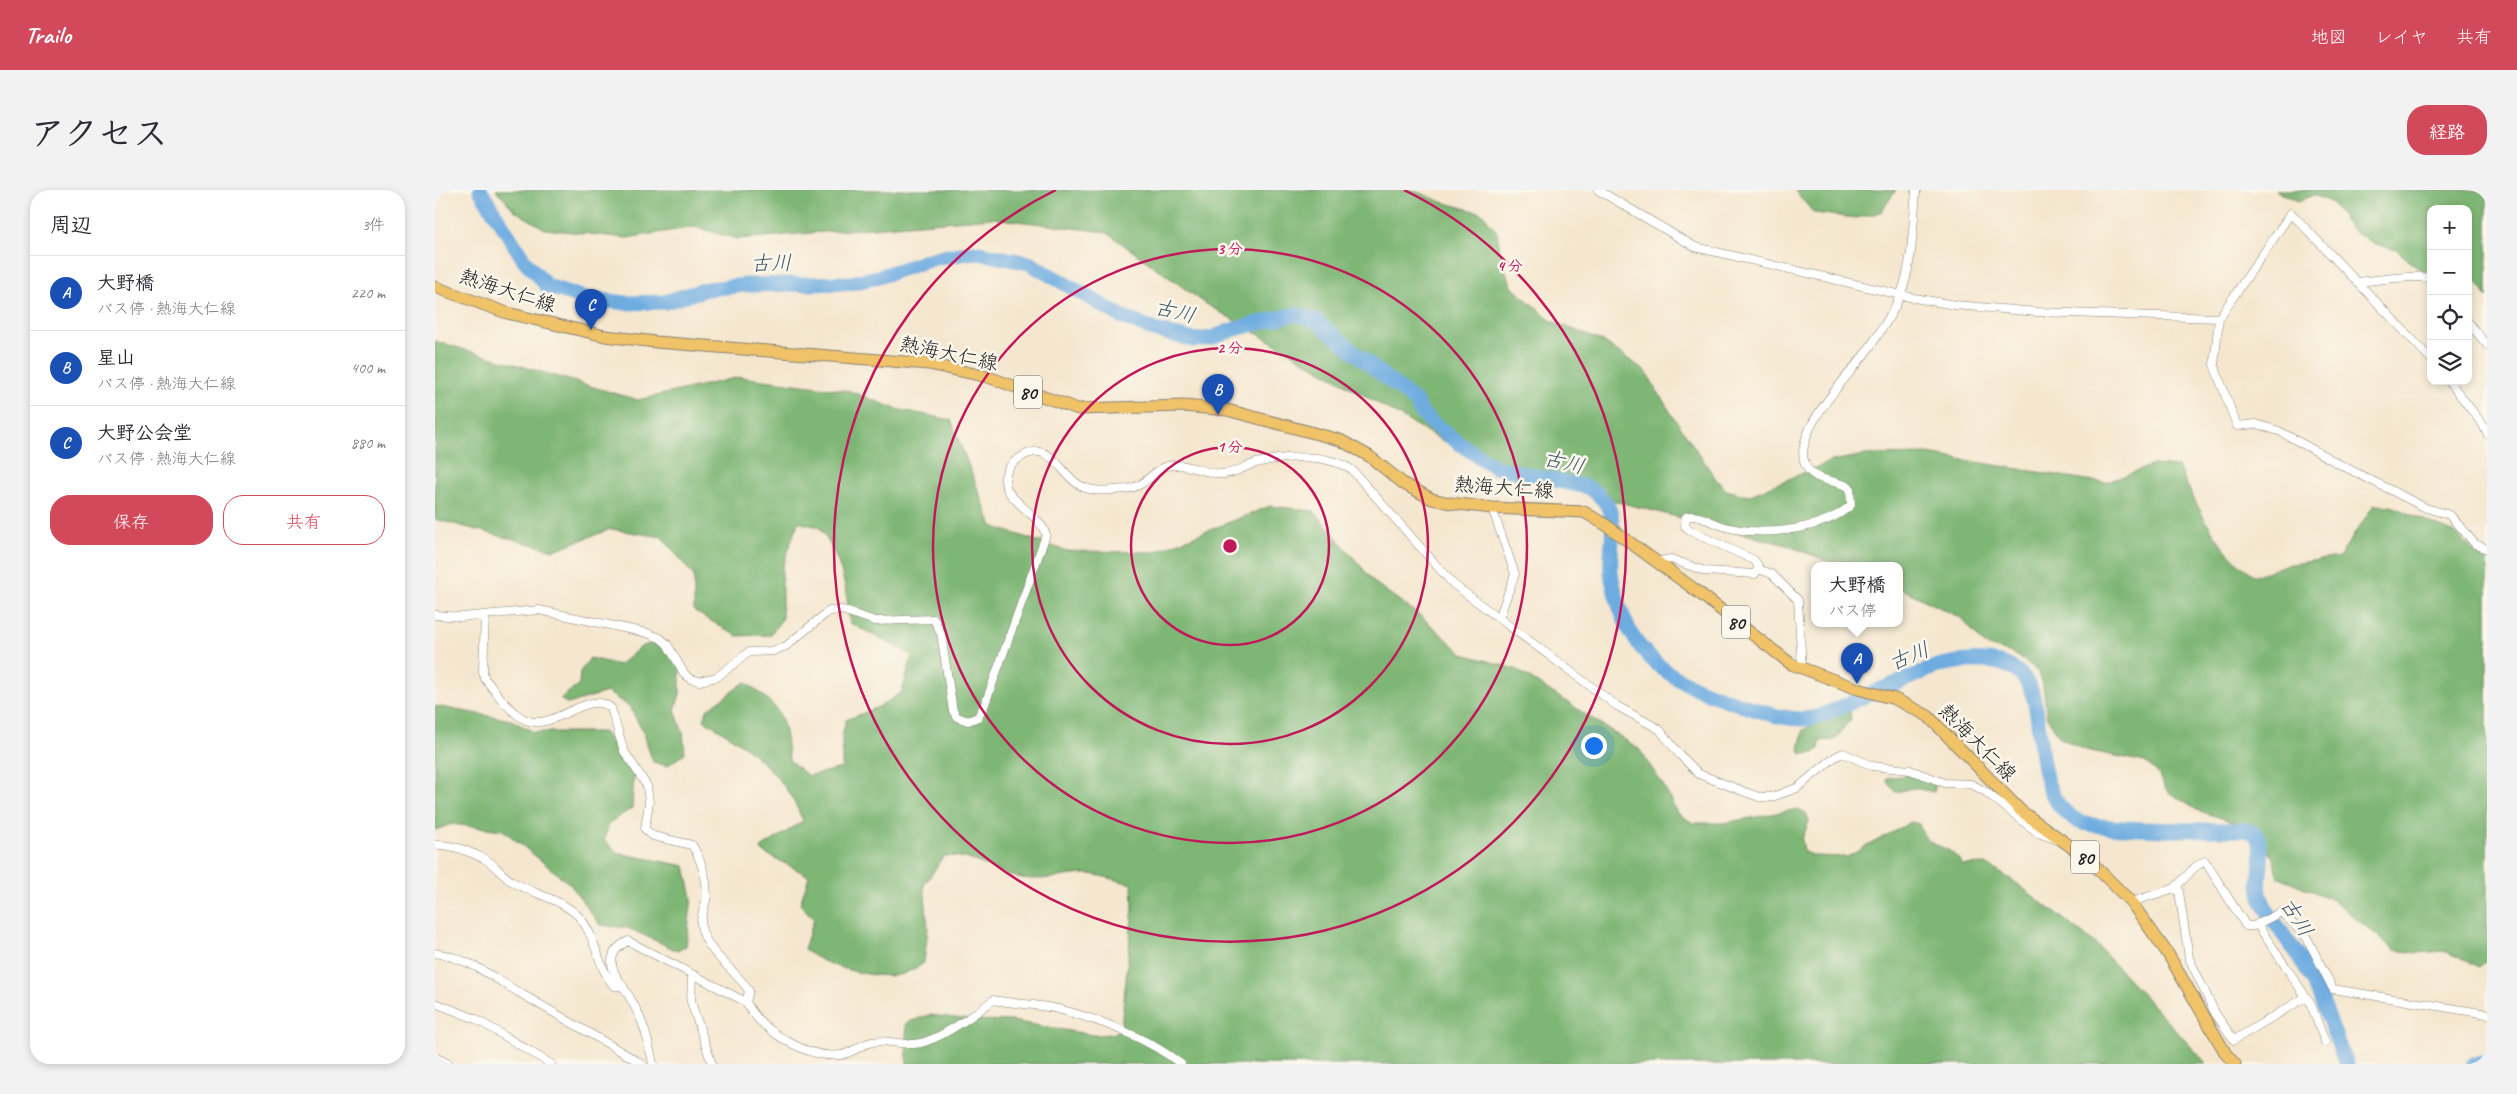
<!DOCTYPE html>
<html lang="ja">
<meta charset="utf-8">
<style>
:root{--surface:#fff;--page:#f2f2f3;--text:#2b2b33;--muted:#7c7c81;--line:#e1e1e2;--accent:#d1495b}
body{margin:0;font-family:Caveat,"Klee One",sans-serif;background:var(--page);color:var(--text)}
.controls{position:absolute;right:15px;top:15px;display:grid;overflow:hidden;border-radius:10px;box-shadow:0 2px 8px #0003}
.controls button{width:45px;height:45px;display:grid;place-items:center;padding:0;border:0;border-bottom:1px solid var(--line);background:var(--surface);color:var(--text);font:25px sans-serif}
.you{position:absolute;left:1158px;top:555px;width:18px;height:18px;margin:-12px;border:4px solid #fff;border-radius:50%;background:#1a73e8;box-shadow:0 0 0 8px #1a73e833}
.badge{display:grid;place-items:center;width:32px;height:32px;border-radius:50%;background:var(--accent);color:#fff;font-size:16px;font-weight:700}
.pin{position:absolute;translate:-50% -41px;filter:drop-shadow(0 1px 2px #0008)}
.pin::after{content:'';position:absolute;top:26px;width:18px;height:15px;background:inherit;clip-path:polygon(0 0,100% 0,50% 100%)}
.popup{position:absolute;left:1376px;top:372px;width:92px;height:65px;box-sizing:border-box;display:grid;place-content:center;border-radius:10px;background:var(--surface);filter:drop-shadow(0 1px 4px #0005);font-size:16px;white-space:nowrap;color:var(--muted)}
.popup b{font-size:19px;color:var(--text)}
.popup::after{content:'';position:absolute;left:50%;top:100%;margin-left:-10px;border:10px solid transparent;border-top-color:var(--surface)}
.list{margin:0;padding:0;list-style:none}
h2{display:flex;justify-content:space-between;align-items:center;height:65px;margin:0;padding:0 20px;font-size:21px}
h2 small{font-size:16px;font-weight:400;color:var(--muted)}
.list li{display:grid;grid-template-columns:32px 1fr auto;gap:15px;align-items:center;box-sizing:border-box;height:75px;padding:0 20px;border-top:1px solid var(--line)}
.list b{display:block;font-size:19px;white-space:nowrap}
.list p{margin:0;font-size:16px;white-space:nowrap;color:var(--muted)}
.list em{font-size:16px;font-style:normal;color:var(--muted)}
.actions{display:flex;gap:10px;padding:15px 20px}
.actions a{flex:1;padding:11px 0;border:1px solid var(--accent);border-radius:20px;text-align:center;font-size:18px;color:var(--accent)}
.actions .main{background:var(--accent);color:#fff}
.icon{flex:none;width:28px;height:28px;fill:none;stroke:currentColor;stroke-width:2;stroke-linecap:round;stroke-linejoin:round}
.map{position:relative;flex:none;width:2052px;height:874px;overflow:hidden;border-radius:20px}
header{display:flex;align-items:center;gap:30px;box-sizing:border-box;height:70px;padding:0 25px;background:var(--accent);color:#fff}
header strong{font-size:24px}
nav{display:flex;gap:28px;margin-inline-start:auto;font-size:18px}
.intro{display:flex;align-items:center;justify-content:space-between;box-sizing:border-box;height:120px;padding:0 30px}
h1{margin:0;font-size:35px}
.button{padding:12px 22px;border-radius:20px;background:var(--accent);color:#fff;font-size:18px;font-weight:700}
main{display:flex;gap:30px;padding:0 30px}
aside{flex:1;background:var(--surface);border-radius:20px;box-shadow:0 2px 8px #0003}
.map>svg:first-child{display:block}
.forest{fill:#7eb674;stroke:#4d6948}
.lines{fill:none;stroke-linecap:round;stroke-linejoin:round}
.river{stroke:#6eace0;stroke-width:15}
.minor-casing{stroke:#888276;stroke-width:9}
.tertiary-casing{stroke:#888276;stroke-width:11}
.primary-casing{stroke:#888276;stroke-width:13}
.minor{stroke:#fff;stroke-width:8}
.tertiary{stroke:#fff;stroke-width:9}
.primary{stroke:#f1c369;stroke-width:11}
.ring{fill:none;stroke:#c2185b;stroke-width:2.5}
.labels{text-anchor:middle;stroke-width:5;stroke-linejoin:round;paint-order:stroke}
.shield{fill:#fbf7ec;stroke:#5f5e5a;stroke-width:1}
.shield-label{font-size:19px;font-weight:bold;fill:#1c1c1c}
.street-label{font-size:20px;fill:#1c1c1c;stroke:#fbf7ec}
.water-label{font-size:21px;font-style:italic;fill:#3d566a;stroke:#fbf7ec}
.centre{fill:#c2185b;stroke:#fbf7ec;stroke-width:2.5}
.ring-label{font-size:15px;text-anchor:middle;font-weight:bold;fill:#c2185b;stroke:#fbf7ec;stroke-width:5;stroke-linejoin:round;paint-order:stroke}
</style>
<header>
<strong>Trailo</strong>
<nav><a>地図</a><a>レイヤ</a><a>共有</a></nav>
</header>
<div class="intro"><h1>アクセス</h1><a class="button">経路</a></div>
<main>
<aside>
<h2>周辺<small>3件</small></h2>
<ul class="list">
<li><span class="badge" style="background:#1a4fb4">A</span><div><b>大野橋</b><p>バス停 · 熱海大仁線</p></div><em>220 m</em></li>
<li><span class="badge" style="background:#1a4fb4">B</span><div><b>星山</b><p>バス停 · 熱海大仁線</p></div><em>400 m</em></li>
<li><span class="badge" style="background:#1a4fb4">C</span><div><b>大野公会堂</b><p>バス停 · 熱海大仁線</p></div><em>880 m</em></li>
</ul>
<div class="actions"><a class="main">保存</a><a>共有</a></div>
</aside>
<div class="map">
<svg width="2052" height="874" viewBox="0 0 2052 874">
<rect width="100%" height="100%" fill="#fbf7ec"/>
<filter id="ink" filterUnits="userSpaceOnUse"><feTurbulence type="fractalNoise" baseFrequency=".02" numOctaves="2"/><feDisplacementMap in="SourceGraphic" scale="10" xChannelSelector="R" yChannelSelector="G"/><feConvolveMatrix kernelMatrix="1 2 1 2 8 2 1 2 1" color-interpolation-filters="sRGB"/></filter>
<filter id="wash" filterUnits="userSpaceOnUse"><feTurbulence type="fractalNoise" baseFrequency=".0096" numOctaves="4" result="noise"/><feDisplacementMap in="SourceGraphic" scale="20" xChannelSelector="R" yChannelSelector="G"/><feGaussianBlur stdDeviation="1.12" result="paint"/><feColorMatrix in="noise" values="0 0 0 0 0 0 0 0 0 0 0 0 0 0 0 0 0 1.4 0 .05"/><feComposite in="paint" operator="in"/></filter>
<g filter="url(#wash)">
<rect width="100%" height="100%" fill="#f5e7cf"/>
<!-- forest -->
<path class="forest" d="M61,0H977L1007,12L1047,23L1062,42L1067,73L1078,98L1115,130L1171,153L1211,182L1234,220L1281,289L1291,300L1313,306L1397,271L1430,265L1492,264L1670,293L1718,275L1743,277C1762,315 1783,363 1820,386L1850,375L1904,367L1939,315L1956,316L2020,343L2041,363L2052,366V771L2045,777L2009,761L1982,763L1960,760L1898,710L1842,686L1839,670L1822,640L1762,620L1732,601L1722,582L1710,572L1651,560L1625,548L1612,527L1608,495L1603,480L1577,463L1550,455L1526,428L1465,398L1464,375H1404L1348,354L1168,308L1076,280L1008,251L771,114L671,42L557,28L303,49L259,37L192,48L110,39L80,21Z
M1359,0H1461L1446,22L1421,28L1379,23Z
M1840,0H2052V107L2038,85H2033V19H1996V83L1981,77L1961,59L1940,54L1916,39L1897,13L1879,5L1863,11Z
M0,151L203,210L305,187L415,201L461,219L516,230L557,336L632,361L719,362L835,316L879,321L940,393L988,428L1028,464L1081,479L1204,559L1230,598L1242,623L1258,633H1289L1363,619L1371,623L1374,631L1367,649L1369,662L1379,666L1412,667L1476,632L1484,634C1491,654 1496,652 1513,660C1519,663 1524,670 1528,675L1551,674L1577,690L1660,753L1772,874H472L471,833L494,825L537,830L577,831L658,845L678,844L686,838L698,718L697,694C682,691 662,683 647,684C625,686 605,692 582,687C555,681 539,665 509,666L489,695L493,738L489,773C483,777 475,781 468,784C443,791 387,776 369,759L379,729L365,714L374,686L328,662L326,658L368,631C348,581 313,557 269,530L272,520L310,492C349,520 348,524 354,570L373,586L407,578V546L411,530L446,516L467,502L477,465L415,433C411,395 407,369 384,337L363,332L347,378V429L335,445L302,446L259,421V386L227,347L176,339L119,360L0,329Z
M226,452L245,475V504L240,520L248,543L250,563L232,576L218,572L208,542L195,517L172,502L133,514L125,509L144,494L145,482L155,468L184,475L207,456Z
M0,516L76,530L99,542H169L199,584L197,618L174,633L169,650L183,663L250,676L257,708L251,756L243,761L193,738L165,735L135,694L68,640L17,634L0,640Z
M1412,519L1415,521L1416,531C1407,534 1407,547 1398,550C1394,552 1390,549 1385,551L1384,559L1379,563L1366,564L1364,560L1368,540L1374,537L1376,532Z
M1471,582L1497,592L1500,597L1499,602L1478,598L1460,602L1452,592V588L1467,586Z"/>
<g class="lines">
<!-- river -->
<path class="river" d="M45,0L89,70L112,96L149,108L191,113L230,112L272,99L311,95L416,93L443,87L500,68L539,62L594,73L686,126L719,140L759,150L776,148L800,139L860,124L880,130L982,213L985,221L995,231L1025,254L1060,277L1152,297C1194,320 1170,353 1177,389C1194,471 1236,492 1310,516C1331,523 1355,532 1377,528C1394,524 1410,515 1426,508C1450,497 1475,488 1500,477C1516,472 1531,470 1548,471C1638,473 1575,590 1641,630C1660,642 1782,640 1811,640L1820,643C1835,668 1818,687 1827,710C1834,728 1858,756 1869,775C1887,806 1898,841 1911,874
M2039,874L2052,872"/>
</g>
</g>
<g filter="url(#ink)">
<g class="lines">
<defs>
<path id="minor" d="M1163,0L1260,57L1479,108L1520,115L1602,122L1784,128
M1922,92C1939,91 1983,83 1996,89
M2033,132L2052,155
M1996,169L1856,23L1784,128L1779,175L1802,236L1821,234L1844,241L1908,276L1991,318L2015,325L2040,354L2052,359
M2014,191L2048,235L2052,244
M1057,318L1080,384L1064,428
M1221,372L1236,369L1270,381L1320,384L1324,377L1319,370L1255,341L1250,336L1251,327C1262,322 1282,336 1295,338C1330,346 1389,340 1416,315L1415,298C1400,288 1379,294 1370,274C1357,241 1414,186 1432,161C1444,144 1457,125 1465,106C1478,76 1478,33 1481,1
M1323,379L1337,384L1363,410L1367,479
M0,425L26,427L104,420L212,443L225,448L232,454L249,483L255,489L264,491L282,487L314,462L338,461L351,456L394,421L407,420L440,431L499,429L506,444L518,521L522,527L533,531L543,527L550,514L611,345C605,320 552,305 576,275C580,270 586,267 592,264C618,253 627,287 646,296C659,303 677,300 691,299C713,296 714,282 733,276C748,271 772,285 789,284C800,283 811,276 821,273C852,266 890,263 917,280L1018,394L1182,516L1224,539L1245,565L1264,584L1310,602L1324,607H1337L1362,598L1400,567L1408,563L1437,576L1475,580L1510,593L1536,594L1551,602L1603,643L1623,650
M50,425L48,482L50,489C62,503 74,522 91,530C119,542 153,498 176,518L189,561L212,596L214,612L210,639L218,646L257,655C266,669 274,693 271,710C269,720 264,730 267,740C274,765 301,780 314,801L311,812
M0,655C17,654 32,661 48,668C59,673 67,686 78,692C98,704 130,710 145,728C162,748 162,777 179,796H188
M1743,695L1754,768L1780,823L1799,850L1871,807L1822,734
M1696,712L1740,698L1760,677L1770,671L1811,736H1819L1846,722L1872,748L1898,799L2052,824
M0,763C38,770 53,785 85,803C126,827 167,850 207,874
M257,785L256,812L277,874
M1871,807L1875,812L1890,852
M0,813L41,829L116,874
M0,867L14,874
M218,874C212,842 205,822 187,795C182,787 176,780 177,770C178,760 185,755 193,751L311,812C326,841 373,869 406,865C417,863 427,854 437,852C450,849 466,855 479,854C502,853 540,824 558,810C580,814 602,814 623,819C666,830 711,847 746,874"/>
<path id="tertiary" d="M1481,0V1"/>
<path id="primary" d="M0,97L72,123L170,146L221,152L494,174L553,187L643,219L749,216L792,220L905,250L934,266L969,294L997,309L1015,313L1057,318L1149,322L1171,335L1259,399L1356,474L1423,499L1460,509L1493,526L1586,621L1653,669L1696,712L1733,764L1791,864L1800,874"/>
</defs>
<!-- minor casing -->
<use href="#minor" class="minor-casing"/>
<!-- tertiary casing -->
<use href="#tertiary" class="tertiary-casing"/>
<!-- primary casing -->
<use href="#primary" class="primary-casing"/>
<!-- minor -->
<use href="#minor" class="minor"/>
<!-- tertiary -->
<use href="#tertiary" class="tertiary"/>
<!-- primary -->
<use href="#primary" class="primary"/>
</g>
</g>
<!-- distance rings -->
<g class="ring">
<circle cx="795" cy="356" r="99"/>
<circle cx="795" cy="356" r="198"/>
<circle cx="795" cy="356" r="297"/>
<path d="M969 0A396 396 0 1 1 621 0"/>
</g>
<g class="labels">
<!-- shield labels -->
<g class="shield">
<rect x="579" y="185.5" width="28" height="33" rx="4"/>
<rect x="1287" y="415.5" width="28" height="33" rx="4"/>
<rect x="1636" y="650.5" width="28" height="33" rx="4"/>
</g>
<g class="shield-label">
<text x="593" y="209">80</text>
<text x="1301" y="439">80</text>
<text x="1650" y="674">80</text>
</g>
<!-- street labels -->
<g class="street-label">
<text transform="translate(73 100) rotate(18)" y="7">熱海大仁線</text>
<text transform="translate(514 163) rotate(12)" y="7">熱海大仁線</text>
<text transform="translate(1069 297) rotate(4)" y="7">熱海大仁線</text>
<text transform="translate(1543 552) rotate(45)" y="7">熱海大仁線</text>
</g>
<!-- water labels -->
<g class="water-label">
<text transform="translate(336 73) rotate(-1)" y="7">古川</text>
<text transform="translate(740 121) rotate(14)" y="7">古川</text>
<text transform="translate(1129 272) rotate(14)" y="7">古川</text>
<text transform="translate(1474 466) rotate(-22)" y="7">古川</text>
<text transform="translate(1862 727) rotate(58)" y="7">古川</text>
</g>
</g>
<circle cx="795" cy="356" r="8" class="centre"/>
<g class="ring-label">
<text x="795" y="64">3 分</text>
<text x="1075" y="81">4 分</text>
<text x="795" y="163">2 分</text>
<text x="795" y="262">1 分</text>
</g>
</svg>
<div class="controls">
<button>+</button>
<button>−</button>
<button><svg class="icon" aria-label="locate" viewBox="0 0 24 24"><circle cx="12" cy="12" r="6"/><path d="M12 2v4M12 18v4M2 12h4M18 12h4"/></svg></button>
<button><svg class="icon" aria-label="layers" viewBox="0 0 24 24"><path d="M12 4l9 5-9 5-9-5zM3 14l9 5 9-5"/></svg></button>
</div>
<div class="you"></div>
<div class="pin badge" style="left:1422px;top:494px;background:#1a4fb4">A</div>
<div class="popup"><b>大野橋</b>バス停</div>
<div class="pin badge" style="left:783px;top:225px;background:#1a4fb4">B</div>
<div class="pin badge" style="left:156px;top:140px;background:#1a4fb4">C</div>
</div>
</main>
